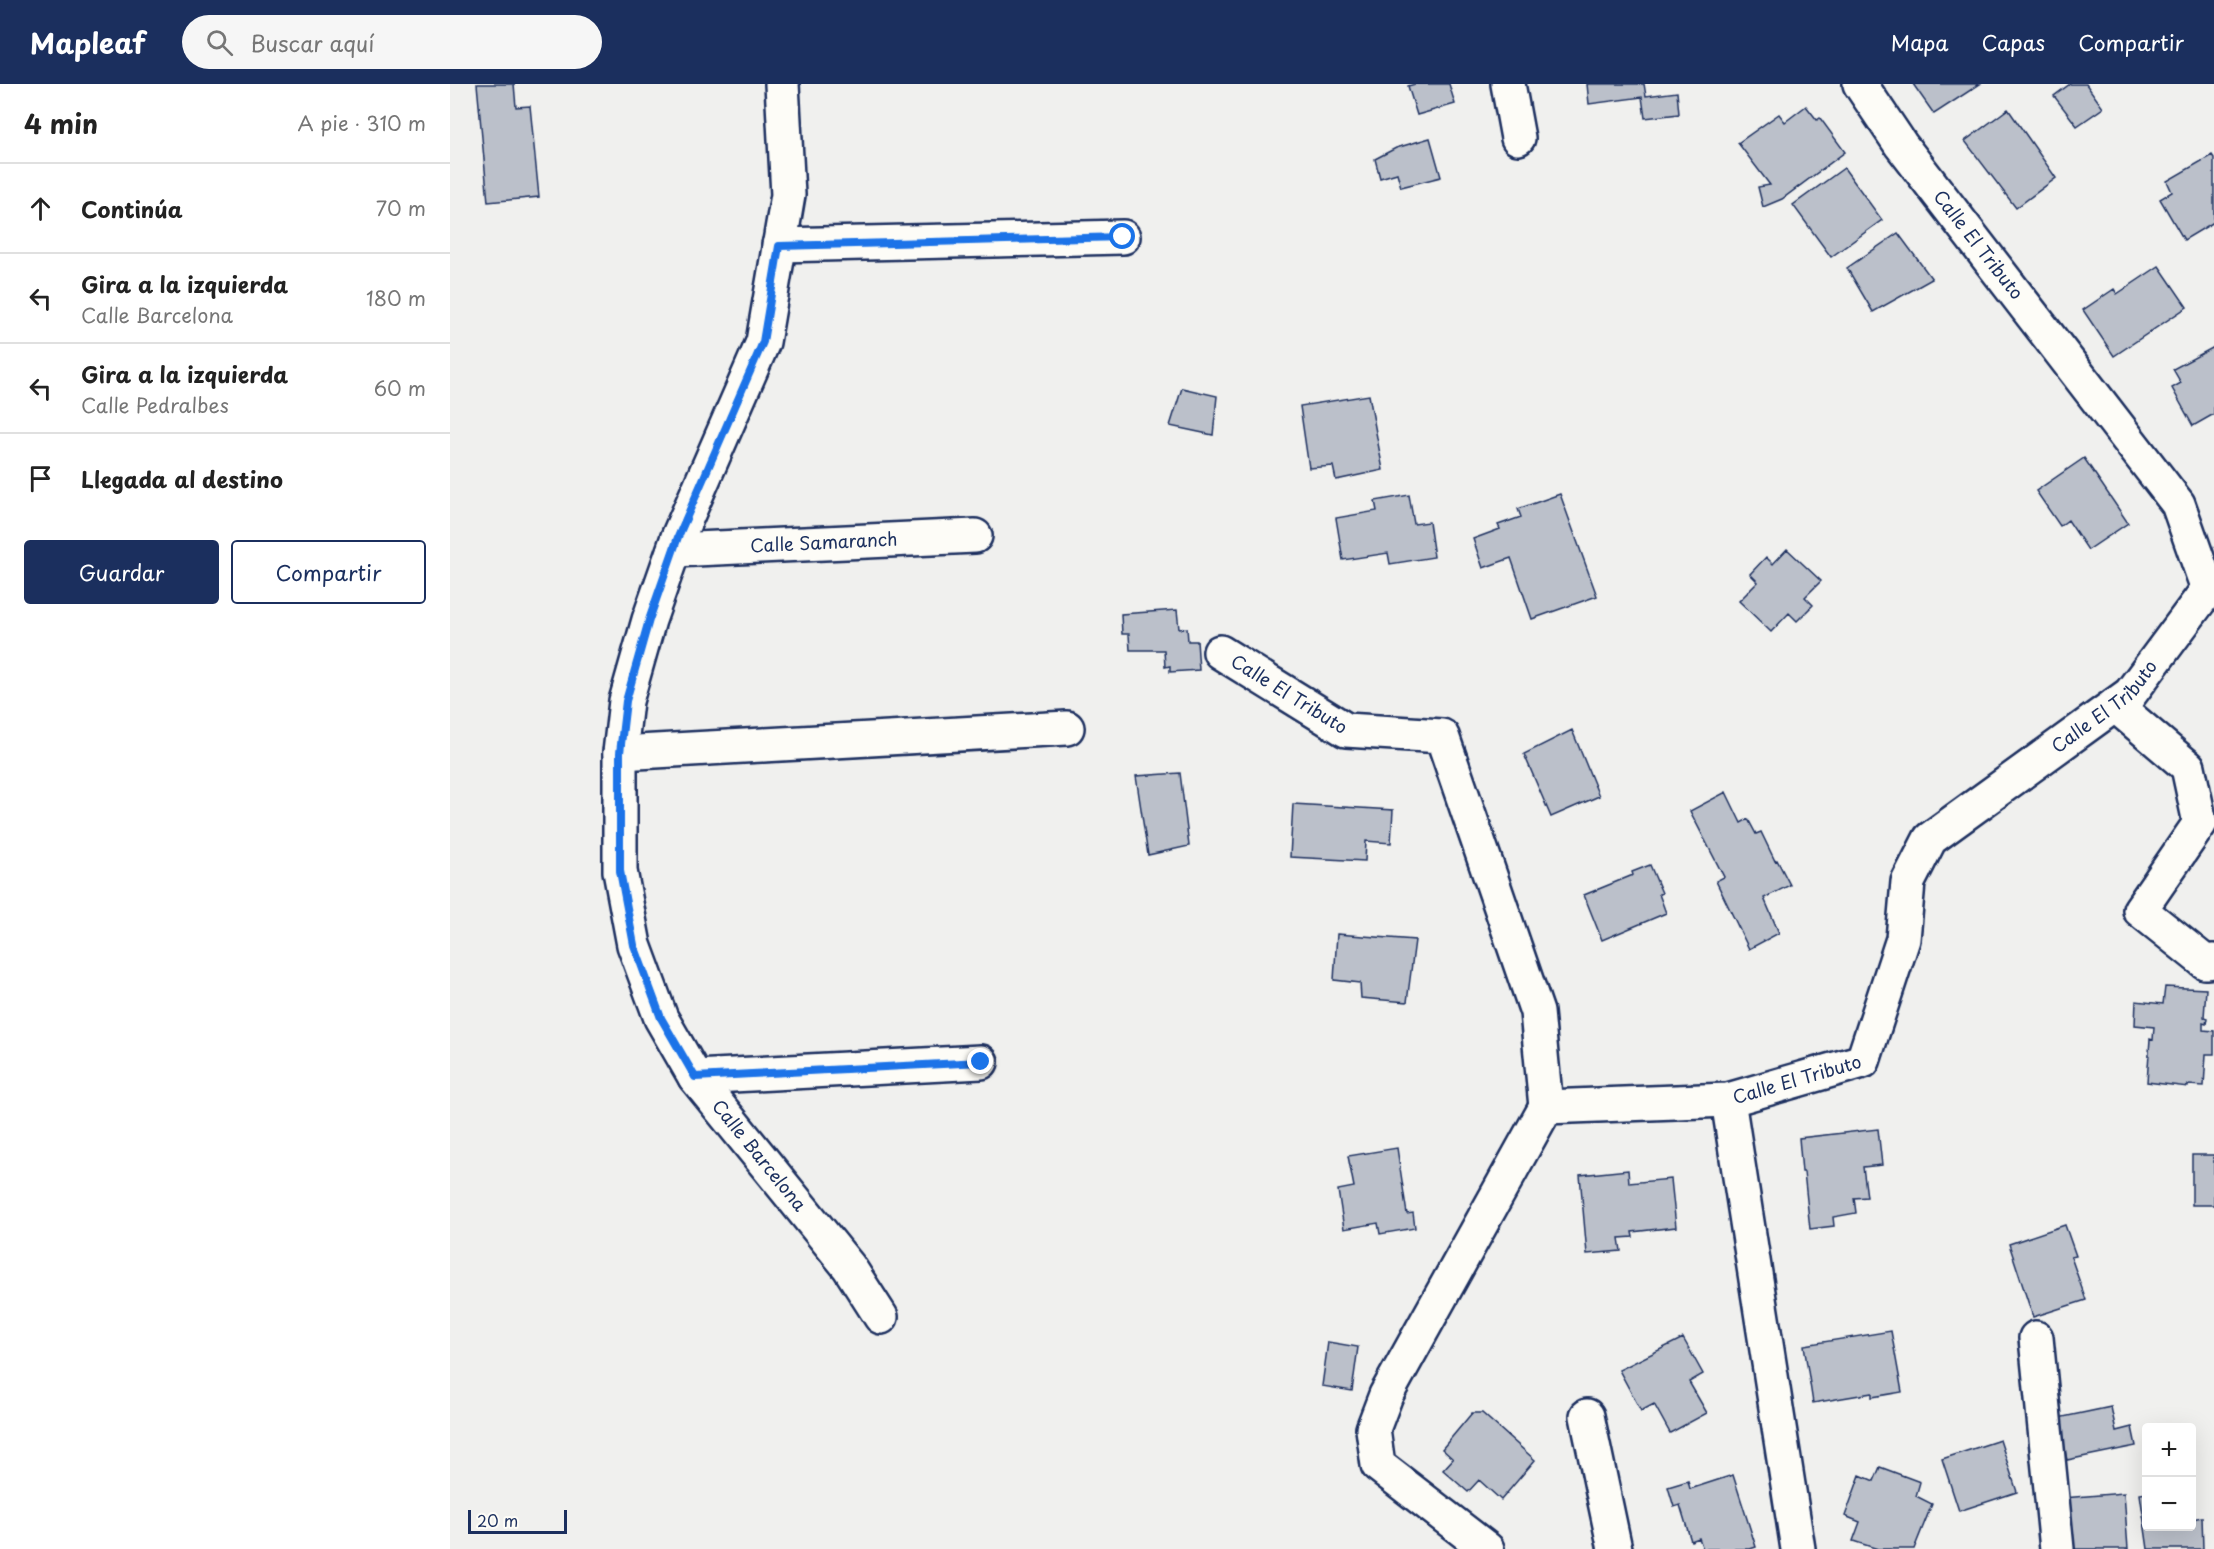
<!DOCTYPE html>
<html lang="es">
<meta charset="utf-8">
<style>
:root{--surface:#fff;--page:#f6f6f6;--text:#222;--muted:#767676;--line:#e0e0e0;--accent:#1b2f5e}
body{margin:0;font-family:"Playpen Sans",sans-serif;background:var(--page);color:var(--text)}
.controls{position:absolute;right:18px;bottom:18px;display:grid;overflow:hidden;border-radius:6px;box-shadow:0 6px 24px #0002}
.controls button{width:54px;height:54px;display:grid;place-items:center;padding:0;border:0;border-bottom:2px solid var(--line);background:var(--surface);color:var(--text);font:30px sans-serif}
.scale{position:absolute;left:18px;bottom:15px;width:99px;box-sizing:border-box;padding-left:6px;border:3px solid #1b2f5e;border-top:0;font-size:16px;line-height:21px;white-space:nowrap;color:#1b2f5e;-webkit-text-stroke:4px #fdfcf7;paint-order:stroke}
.stop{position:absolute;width:18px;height:18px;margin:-14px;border:4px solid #1a73e8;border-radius:50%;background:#fff}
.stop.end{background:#1a73e8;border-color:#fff;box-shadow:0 2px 6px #0008}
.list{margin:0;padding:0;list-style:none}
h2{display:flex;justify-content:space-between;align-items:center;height:78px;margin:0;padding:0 24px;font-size:26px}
h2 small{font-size:20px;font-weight:400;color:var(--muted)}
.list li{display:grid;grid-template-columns:39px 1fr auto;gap:18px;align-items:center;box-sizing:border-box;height:90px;padding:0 24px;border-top:2px solid var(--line)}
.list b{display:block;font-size:22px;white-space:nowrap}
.list p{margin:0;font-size:20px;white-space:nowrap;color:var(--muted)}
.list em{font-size:20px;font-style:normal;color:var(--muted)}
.actions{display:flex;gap:12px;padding:18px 24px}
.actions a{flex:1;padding:14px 0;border:2px solid var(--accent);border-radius:6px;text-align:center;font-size:21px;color:var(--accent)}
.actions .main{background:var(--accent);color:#fff}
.icon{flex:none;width:33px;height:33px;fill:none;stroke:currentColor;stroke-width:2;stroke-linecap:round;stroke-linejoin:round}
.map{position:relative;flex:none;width:1764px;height:1465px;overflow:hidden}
header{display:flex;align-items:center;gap:36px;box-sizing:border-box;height:84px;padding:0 30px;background:var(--accent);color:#fff}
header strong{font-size:28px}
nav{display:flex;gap:33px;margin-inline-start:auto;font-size:21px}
.search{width:420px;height:54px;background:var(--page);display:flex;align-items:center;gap:15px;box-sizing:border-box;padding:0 21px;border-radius:33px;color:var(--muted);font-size:22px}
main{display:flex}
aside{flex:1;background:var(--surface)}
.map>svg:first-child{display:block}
.building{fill:#bbc0ca;stroke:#1b2f5e;stroke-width:1.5}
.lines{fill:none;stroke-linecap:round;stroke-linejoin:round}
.minor-casing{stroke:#1b2f5e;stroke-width:38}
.minor{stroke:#fdfcf7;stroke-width:33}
.route{stroke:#1a73e8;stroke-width:8}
.labels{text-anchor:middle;stroke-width:5;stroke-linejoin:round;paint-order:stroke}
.street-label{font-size:18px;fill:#1b2f5e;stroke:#fdfcf7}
</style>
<header>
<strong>Mapleaf</strong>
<div class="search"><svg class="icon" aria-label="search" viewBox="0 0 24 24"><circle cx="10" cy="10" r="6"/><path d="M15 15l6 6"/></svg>Buscar aquí</div>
<nav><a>Mapa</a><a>Capas</a><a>Compartir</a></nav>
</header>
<main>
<aside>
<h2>4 min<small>A pie · 310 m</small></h2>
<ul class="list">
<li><svg class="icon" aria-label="ahead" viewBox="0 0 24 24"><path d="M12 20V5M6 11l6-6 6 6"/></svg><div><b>Continúa</b></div><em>70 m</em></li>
<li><svg class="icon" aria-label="left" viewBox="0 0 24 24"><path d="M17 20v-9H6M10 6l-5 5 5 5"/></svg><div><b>Gira a la izquierda</b><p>Calle Barcelona</p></div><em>180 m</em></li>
<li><svg class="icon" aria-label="left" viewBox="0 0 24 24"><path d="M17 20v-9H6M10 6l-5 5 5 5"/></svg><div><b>Gira a la izquierda</b><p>Calle Pedralbes</p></div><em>60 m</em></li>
<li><svg class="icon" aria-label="arrive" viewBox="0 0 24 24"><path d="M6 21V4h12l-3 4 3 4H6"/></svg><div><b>Llegada al destino</b></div></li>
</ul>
<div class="actions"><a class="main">Guardar</a><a>Compartir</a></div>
</aside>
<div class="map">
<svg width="1764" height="1465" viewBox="0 0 1764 1465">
<rect width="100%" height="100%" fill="#f0f0ee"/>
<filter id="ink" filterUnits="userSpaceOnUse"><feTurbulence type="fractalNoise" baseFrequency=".0167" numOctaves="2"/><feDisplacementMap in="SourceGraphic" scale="12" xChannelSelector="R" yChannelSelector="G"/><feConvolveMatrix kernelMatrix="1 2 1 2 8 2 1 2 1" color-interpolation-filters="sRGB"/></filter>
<g filter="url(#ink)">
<!-- building -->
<path class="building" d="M27,0H64L66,23L80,22L89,113L38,118Z
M965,0H999L1005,20L967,31L958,2Z
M1137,0H1194L1196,12L1227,8L1229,30L1195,34L1192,13L1139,20Z
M1463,0H1530L1484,30Z
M1620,0H1636L1653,24L1627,42L1604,12Z
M1356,22L1367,36L1370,34L1395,68L1332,115L1313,123L1308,103L1320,101L1288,59L1329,30L1335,38Z
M1558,25L1606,94L1566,124L1515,57Z
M980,54L991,93L951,103L947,89L930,94L925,75L946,64Z
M1762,71L1764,74V138L1734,156L1710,115L1722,108L1717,97Z
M1394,84L1432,136L1381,173L1343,121Z
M1448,149L1482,195L1423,228L1397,184Z
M1709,182L1737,223L1664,272L1633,226L1664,205L1667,210Z
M1764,263V330L1743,342L1722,304L1731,299L1723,285Z
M732,304L767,312L763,351L720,342Z
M919,311L933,386L886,396L883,382L859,384L850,322Z
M1634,374L1678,439L1638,466L1618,436L1610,442L1586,407Z
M1110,410L1147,512L1082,535L1061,474L1033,484L1023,455L1050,445L1048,441L1071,433L1068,425Z
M959,411L964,440L979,438L984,473L940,480L938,469L893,476L886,434L927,427L925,417Z
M1337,465L1371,497L1355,513L1363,521L1347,537L1339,529L1321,548L1289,517L1308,498L1300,490L1316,473L1323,480Z
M727,526L729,545L737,544L738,557H747L749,586L720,588V582L715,583L714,566H680L679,550H672L671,530Z
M1122,646L1149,712L1101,733L1074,670Z
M730,689L739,762L698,771L686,692Z
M1276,708L1291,739L1298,735L1306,750L1311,748L1325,777L1327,776L1340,801L1314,814L1329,849L1299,865L1266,797L1274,793L1240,727Z
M843,720L943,726L941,759L916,757L915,777L840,773Z
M1200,781L1212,809L1209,810L1216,829L1152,856L1134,811L1183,791L1182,788Z
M887,850L965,856L957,918L911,914L910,899L884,896Z
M1715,903L1756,905L1754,933L1757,934L1756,940L1753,939V946L1764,947V970H1756L1754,1002L1738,1001V1003L1697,998L1700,955L1703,956L1704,943L1685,941L1686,917L1713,920Z
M1428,1045L1432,1081L1413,1083L1417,1113L1404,1114L1406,1129L1383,1133L1384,1142L1360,1145L1354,1088H1352L1349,1054Z
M947,1064L957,1130L963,1129L965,1144L930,1150L928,1139L894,1145L888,1106L904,1103L898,1072Z
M1742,1071H1764V1121H1742Z
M1178,1086L1179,1099L1221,1095L1226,1143L1182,1148L1183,1153L1169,1154L1171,1167L1137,1170L1130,1091Z
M1615,1141L1626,1172L1621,1173L1636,1216L1583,1233L1559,1160Z
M1441,1247L1452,1308L1422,1313V1309L1363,1319L1354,1261Z
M1233,1254L1253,1290L1239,1298L1257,1329L1220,1349L1204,1320L1191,1327L1169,1286Z
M878,1258L908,1263L902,1307L872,1302Z
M1661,1323L1666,1347L1682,1343L1686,1362L1617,1376L1608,1334Z
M1022,1329H1032L1085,1376L1051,1416L1029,1396L1018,1408L993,1386L1003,1375L992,1365Z
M1550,1356L1567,1408L1509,1427L1492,1375Z
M1430,1383L1470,1398L1466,1412L1482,1420L1464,1465H1428L1403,1457L1410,1438L1395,1432L1410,1391L1424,1397Z
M1283,1391L1306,1463L1300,1465H1253L1249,1454L1241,1457L1230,1421L1224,1423L1218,1403L1238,1397L1240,1405Z
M1674,1409L1678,1465H1616L1613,1414Z
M1696,1409V1442H1742V1435L1752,1433L1753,1465H1698L1690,1410Z"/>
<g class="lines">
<defs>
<g id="minor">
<path id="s1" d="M332,0L338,111L313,258L228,453L199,536L176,617L170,669V787L184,861L211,934L245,993L399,1183L431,1233"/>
<path d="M1058,0L1068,54"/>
<path d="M329,161L673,153"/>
<path id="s2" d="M224,466L525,452"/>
<path id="s3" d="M770,568L896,646L992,652L1087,928L1096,1023"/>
<path d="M1665,621L1738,683L1750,739L1690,826L1755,878L1764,877"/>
<path d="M170,669L617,644"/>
<path d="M245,993L531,978"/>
<path d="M1278,1016L1348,1465"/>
<path d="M1586,1254L1607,1465"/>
<path d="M1137,1332L1165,1465"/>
<path id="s4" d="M1037,1465L928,1381L923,1345L936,1311L1096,1023L1278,1016L1413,977L1453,855L1458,798L1480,755L1680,610L1758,505L1728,420L1451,61L1410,0"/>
</g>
</defs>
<!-- minor casing -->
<use href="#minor" class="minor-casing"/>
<!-- minor -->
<use href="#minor" class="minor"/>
</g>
</g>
<g class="lines" filter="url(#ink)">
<!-- route -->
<path class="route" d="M531,978L245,993L211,934L184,861L170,787V669L176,617L199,536L228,453L313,258L329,162L673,153"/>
</g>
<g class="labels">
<!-- street labels -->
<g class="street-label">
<text transform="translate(1528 161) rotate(52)" y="6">Calle El Tributo</text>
<text dy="6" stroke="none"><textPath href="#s2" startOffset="150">Calle Samaranch</textPath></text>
<text dy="6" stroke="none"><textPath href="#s3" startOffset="81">Calle El Tributo</textPath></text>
<text dy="6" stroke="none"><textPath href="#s4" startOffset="1316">Calle El Tributo</textPath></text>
<text dy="6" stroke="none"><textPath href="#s4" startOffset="794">Calle El Tributo</textPath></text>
<text dy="6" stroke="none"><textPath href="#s1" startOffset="1138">Calle Barcelona</textPath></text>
</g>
</g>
</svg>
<div class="controls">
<button>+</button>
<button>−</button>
</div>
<div class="scale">20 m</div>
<div class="stop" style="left:673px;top:153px"></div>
<div class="stop end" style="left:531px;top:978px"></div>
</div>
</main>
